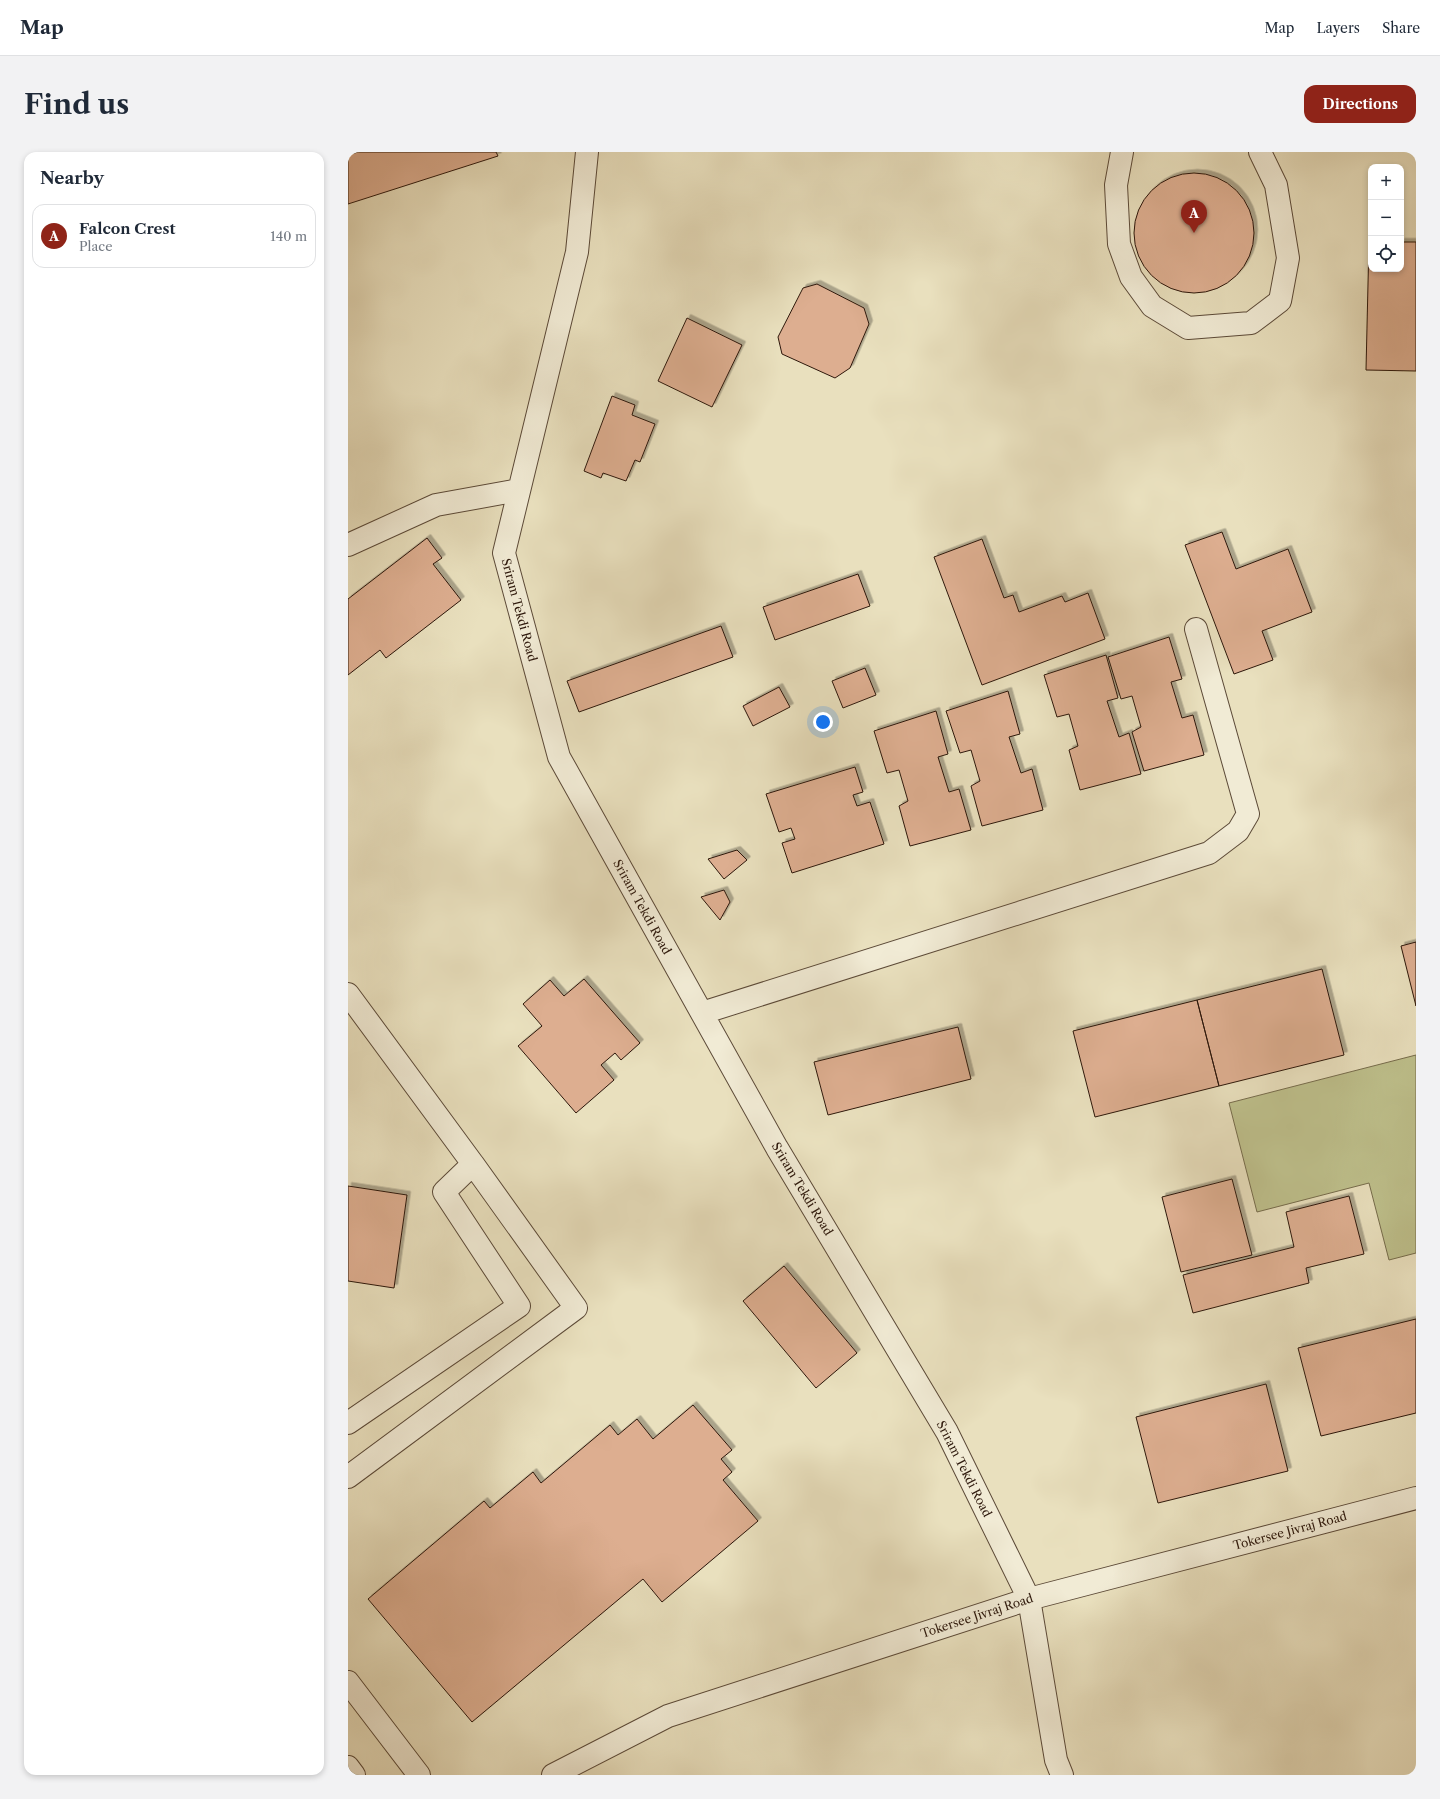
<!DOCTYPE html>
<meta charset="utf-8">
<style>
:root{--surface:#fff;--page:#f2f2f3;--text:#1f2937;--muted:#747a83;--line:#e0e1e3;--accent:#8f2418}
body{margin:0;font-family:"Libre Caslon Text",serif;background:var(--page);color:var(--text)}
.controls{position:absolute;right:12px;top:12px;display:grid;overflow:hidden;border-radius:8px;box-shadow:0 2px 6px #0003}
.controls button{width:36px;height:36px;display:grid;place-items:center;padding:0;border:0;border-bottom:1px solid var(--line);background:var(--surface);color:var(--text);font:20px sans-serif}
.you{position:absolute;left:475px;top:570px;width:14px;height:14px;margin:-10px;border:3px solid #fff;border-radius:50%;background:#1a73e8;box-shadow:0 0 0 6px #1a73e833}
.badge{display:grid;place-items:center;width:26px;height:26px;border-radius:50%;background:var(--accent);color:#fff;font-size:13px;font-weight:700}
.pin{position:absolute;translate:-50% -33px;filter:drop-shadow(0 1px 2px #0008)}
.pin::after{content:'';position:absolute;top:21px;width:14px;height:12px;background:inherit;clip-path:polygon(0 0,100% 0,50% 100%)}
.list{margin:0;padding:0;list-style:none}
h2{display:flex;justify-content:space-between;align-items:center;height:52px;margin:0;padding:0 16px;font-size:17px}
h2 small{font-size:13px;font-weight:400;color:var(--muted)}
.list li{display:grid;grid-template-columns:26px 1fr auto;gap:12px;align-items:center;box-sizing:border-box;height:64px;margin:0 8px 8px;padding:0 8px;border:1px solid var(--line);border-radius:12px}
.list b{display:block;font-size:15px;white-space:nowrap}
.list p{margin:0;font-size:13px;white-space:nowrap;color:var(--muted)}
.list em{font-size:13px;font-style:normal;color:var(--muted)}
.icon{flex:none;width:22px;height:22px;fill:none;stroke:currentColor;stroke-width:2;stroke-linecap:round;stroke-linejoin:round}
.map{position:relative;flex:none;width:1068px;height:1623px;overflow:hidden;border-radius:12px}
header{display:flex;align-items:center;gap:24px;box-sizing:border-box;height:56px;padding:0 20px;background:var(--surface);border-bottom:1px solid var(--line)}
header strong{font-size:19px}
nav{display:flex;gap:22px;margin-inline-start:auto;font-size:14px}
.intro{display:flex;align-items:center;justify-content:space-between;box-sizing:border-box;height:96px;padding:0 24px}
h1{margin:0;font-size:28px}
.button{padding:10px 18px;border-radius:12px;background:var(--accent);color:#fff;font-size:14px;font-weight:700}
main{display:flex;gap:24px;padding:0 24px}
aside{flex:1;background:var(--surface);border-radius:12px;box-shadow:0 2px 6px #0003}
.map>svg:first-child{display:block}
.green{fill:#bec08c;stroke:#766c4c}
.building{fill:#ddae90;stroke:#2d180c;filter:url(#shadow)}
.lines{fill:none;stroke-linecap:round;stroke-linejoin:round}
.minor-casing{stroke:#5c4a38;stroke-width:24}
.minor{stroke:#f1ebd5;stroke-width:22}
.labels{text-anchor:middle;stroke-width:3;stroke-linejoin:round;paint-order:stroke}
.street-label{font-size:12px;fill:#2d180c;stroke:#f1ebd5}
</style>
<header>
<strong>Map</strong>
<nav><a>Map</a><a>Layers</a><a>Share</a></nav>
</header>
<div class="intro"><h1>Find us</h1><a class="button">Directions</a></div>
<main>
<aside>
<h2>Nearby<small></small></h2>
<ul class="list">
<li><span class="badge">A</span><div><b>Falcon Crest</b><p>Place</p></div><em>140 m</em></li>
</ul>
</aside>
<div class="map">
<svg width="1068" height="1623" viewBox="0 0 1068 1623">
<defs>
<filter id="shadow"><feDropShadow dx="3.5" dy="-3.5" stdDeviation="0" flood-color="#0004"/></filter>
</defs>
<rect width="100%" height="100%" fill="#e9e0be"/>
<filter id="stains"><feTurbulence type="fractalNoise" baseFrequency=".005" numOctaves="4"/><feColorMatrix values="0 0 0 0 .2 0 0 0 0 .09 0 0 0 0 .02 0 0 0 .5 -.17"/></filter>
<radialGradient id="worn" r=".72"><stop offset=".6" stop-color="#630" stop-opacity="0"/><stop offset="1" stop-color="#630" stop-opacity=".3"/></radialGradient>
<!-- green -->
<path class="green" d="M1068,903V1101L1041,1108L1021,1031L909,1060L881,951Z"/>
<!-- building -->
<path class="building" d="M10,0H148L150,4L0,52V3Z
M786 81a60 60 0 1 1 120 0a60 60 0 1 1-120 0Z
M1021,89H1023V117H1053V90H1068V219L1018,218Z
M469,132L516,156L521,172L502,216L487,226L434,202L430,185L455,136Z
M339,166L394,193L364,255L310,229Z
M264,244L287,253L284,263L307,272L292,310L287,308L278,329L255,321L253,326L236,319Z
M874,380L888,417L940,397L964,460L914,479L925,508L886,522L837,393Z
M79,386L94,406L85,412L113,448L38,506L32,498L0,523V447Z
M634,387L656,446L665,443L671,460L714,444L717,450L740,441L757,487L634,533L586,405Z
M510,422L522,454L427,488L415,455Z
M373,474L385,505L231,560L219,529Z
M821,485L834,527L823,530L834,566L845,563L856,603L796,619L784,580L793,575L784,544L773,547L760,505Z
M758,503L770,546L759,549L771,585L781,581L793,622L732,638L721,598L730,594L721,562L709,565L696,523Z
M517,516L528,543L495,556L484,529Z
M431,535L442,555L405,574L395,554Z
M660,539L672,582L661,585L673,621L684,617L695,658L634,674L623,634L632,629L623,598L612,601L598,559Z
M588,559L600,602L590,605L601,640L611,637L623,678L562,694L551,654L560,649L551,618L539,621L526,579Z
M507,615L515,640L505,643L509,654L522,650L536,692L444,721L434,691L447,687L443,676L431,680L418,642Z
M389,698L399,708L376,727L360,707Z
M376,738L382,750L372,768L353,745Z
M1068,790V854L1053,794Z
M974,817L996,903L871,934L849,848Z
M236,827L292,891L273,908L267,901L253,913L266,928L228,961L170,894L194,874L175,852L202,828L216,844Z
M849,848L871,934L747,965L725,879Z
M610,875L623,927L480,963L466,910Z
M884,1027L904,1103L833,1120L814,1045Z
M0,1034L59,1043L46,1136L0,1129Z
M1001,1044L1016,1102L958,1116L961,1131L845,1161L835,1123L946,1095L938,1060Z
M436,1114L509,1201L468,1236L395,1149Z
M1068,1167V1261L973,1284L950,1196Z
M918,1232L940,1319L810,1351L788,1265Z
M345,1253L384,1298L373,1307L384,1320L375,1328L410,1369L314,1450L295,1427L124,1570L20,1447L136,1349L142,1356L185,1320L193,1331L262,1273L270,1283L289,1267L305,1287Z"/>
<g class="lines">
<defs>
<path id="minor" d="M239,0L229,100L156,401L211,605L429,996L599,1280L681,1447L708,1608L714,1623
M774,0L768,33L771,92L783,125L804,154L840,176L903,171L932,149L940,106L928,33L912,0
M0,393L88,353L171,338
M0,842L125,1012
M354,861L861,701L890,679L900,662L848,477
M0,1271L171,1154L96,1040L125,1012L228,1156L0,1325
M0,1530L71,1623
M0,1615L6,1623
M205,1623L320,1564L681,1447L1068,1346"/>
</defs>
<!-- minor casing -->
<use href="#minor" class="minor-casing"/>
<!-- minor -->
<use href="#minor" class="minor"/>
</g>
<g class="labels">
<!-- street labels -->
<g class="street-label">
<text transform="translate(171 458) rotate(75)" y="4">Sriram Tekdi Road</text>
<text transform="translate(294 755) rotate(61)" y="4">Sriram Tekdi Road</text>
<text transform="translate(454 1037) rotate(59)" y="4">Sriram Tekdi Road</text>
<text transform="translate(616 1317) rotate(63)" y="4">Sriram Tekdi Road</text>
<text transform="translate(942 1379) rotate(-15)" y="4">Tokersee Jivraj Road</text>
<text transform="translate(629 1464) rotate(-18)" y="4">Tokersee Jivraj Road</text>
</g>
</g>
<rect width="100%" height="100%" filter="url(#stains)"/>
<rect width="100%" height="100%" fill="url(#worn)"/>
</svg>
<div class="controls">
<button>+</button>
<button>−</button>
<button><svg class="icon" aria-label="locate" viewBox="0 0 24 24"><circle cx="12" cy="12" r="6"/><path d="M12 2v4M12 18v4M2 12h4M18 12h4"/></svg></button>
</div>
<div class="you"></div>
<div class="pin badge" style="left:846px;top:81px">A</div>
</div>
</main>
